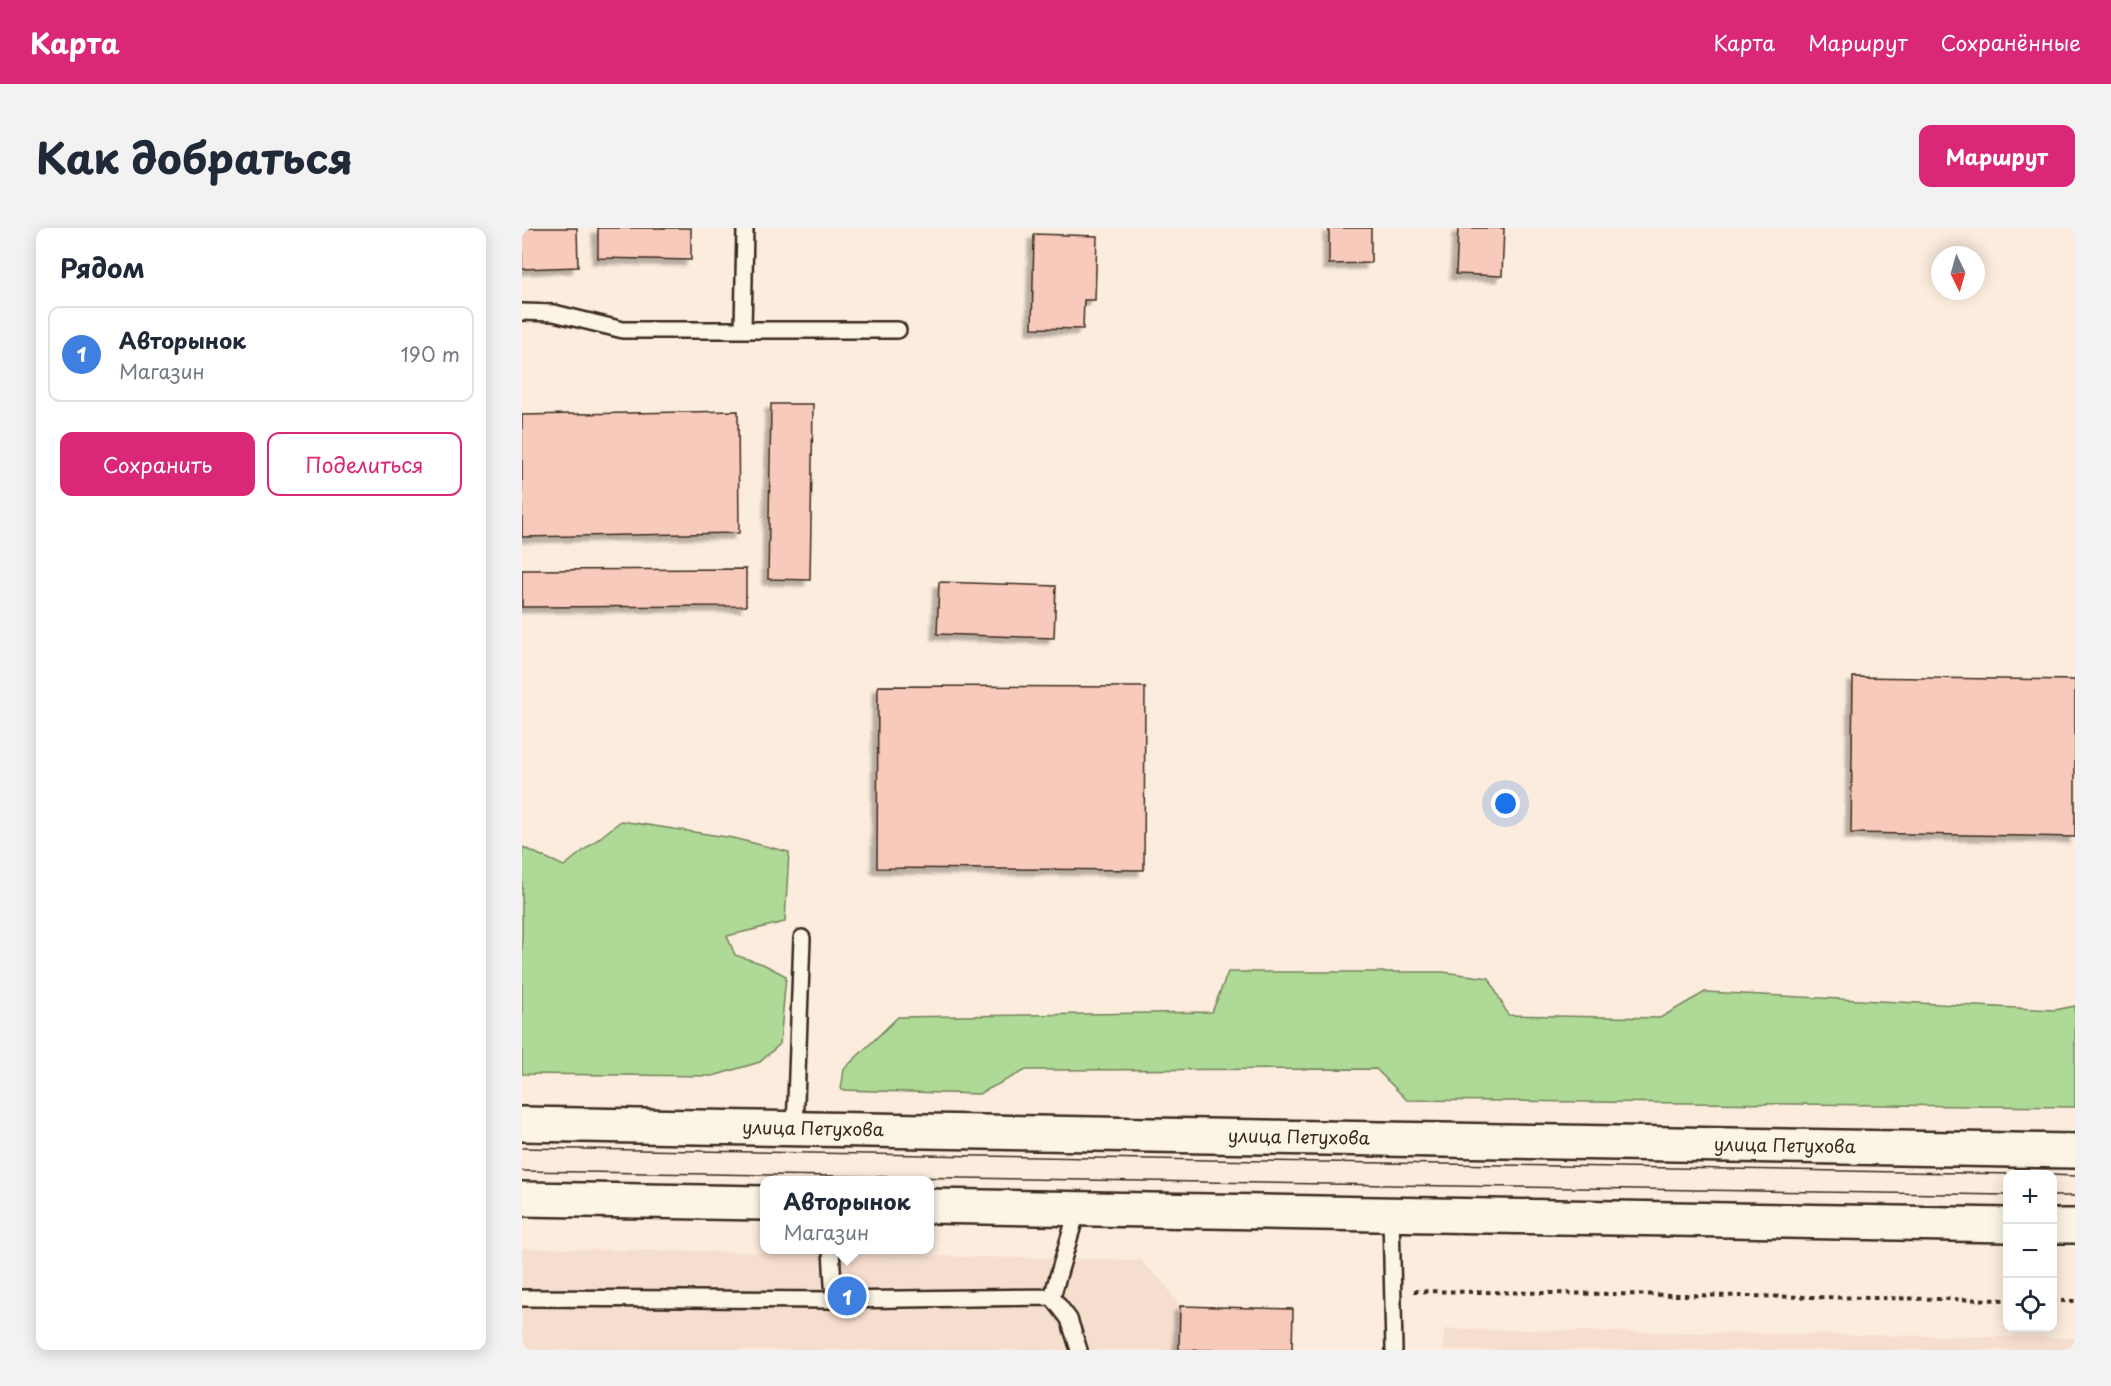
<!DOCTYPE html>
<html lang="ru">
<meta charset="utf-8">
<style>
:root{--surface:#fff;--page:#f2f2f3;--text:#1f2937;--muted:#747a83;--line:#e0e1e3;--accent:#db2777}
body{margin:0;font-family:"Playpen Sans",sans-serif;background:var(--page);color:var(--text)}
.controls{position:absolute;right:18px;bottom:18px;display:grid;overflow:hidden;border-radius:12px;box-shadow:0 3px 15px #0003}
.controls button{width:54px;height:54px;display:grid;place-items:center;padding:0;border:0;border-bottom:2px solid var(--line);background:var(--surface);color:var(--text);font:30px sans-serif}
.compass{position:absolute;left:1409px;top:18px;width:54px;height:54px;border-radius:50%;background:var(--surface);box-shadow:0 3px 15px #0003;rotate:175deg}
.you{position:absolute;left:984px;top:576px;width:21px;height:21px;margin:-15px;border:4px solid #fff;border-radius:50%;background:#1a73e8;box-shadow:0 0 0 9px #1a73e833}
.badge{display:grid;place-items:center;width:39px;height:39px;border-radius:50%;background:var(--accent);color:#fff;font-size:20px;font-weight:700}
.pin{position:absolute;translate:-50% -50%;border:3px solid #fff;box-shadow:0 2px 6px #0006}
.popup{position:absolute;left:238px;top:948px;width:174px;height:78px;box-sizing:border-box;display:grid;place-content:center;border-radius:12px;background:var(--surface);filter:drop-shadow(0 2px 4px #0005);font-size:20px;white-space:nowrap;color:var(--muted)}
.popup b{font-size:22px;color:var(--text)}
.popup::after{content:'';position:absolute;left:50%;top:100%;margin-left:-12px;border:12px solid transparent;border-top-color:var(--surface)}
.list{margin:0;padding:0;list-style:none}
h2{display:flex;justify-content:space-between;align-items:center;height:78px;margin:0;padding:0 24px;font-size:26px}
h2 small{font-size:20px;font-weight:400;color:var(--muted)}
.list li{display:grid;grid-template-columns:39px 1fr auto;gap:18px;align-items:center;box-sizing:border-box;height:96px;margin:0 12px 12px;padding:0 12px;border:2px solid var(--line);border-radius:12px}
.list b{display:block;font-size:22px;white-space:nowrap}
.list p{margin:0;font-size:20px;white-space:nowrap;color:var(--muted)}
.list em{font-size:20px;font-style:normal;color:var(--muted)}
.actions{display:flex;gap:12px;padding:18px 24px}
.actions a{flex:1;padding:14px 0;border:2px solid var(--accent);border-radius:12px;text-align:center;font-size:21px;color:var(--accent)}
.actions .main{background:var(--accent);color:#fff}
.icon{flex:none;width:33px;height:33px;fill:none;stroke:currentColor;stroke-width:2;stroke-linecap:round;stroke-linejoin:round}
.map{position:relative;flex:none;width:1553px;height:1122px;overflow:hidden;border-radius:12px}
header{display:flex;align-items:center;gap:36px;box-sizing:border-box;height:84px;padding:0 30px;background:var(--accent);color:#fff}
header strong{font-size:28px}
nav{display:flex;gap:33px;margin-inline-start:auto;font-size:21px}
.intro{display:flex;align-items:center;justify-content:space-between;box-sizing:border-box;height:144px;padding:0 36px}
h1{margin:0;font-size:42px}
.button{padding:15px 27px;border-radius:12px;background:var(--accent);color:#fff;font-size:21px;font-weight:700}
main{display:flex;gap:36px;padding:0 36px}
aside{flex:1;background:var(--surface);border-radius:12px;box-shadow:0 3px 15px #0003}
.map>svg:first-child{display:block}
.built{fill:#f6decf}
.green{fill:#aed997;stroke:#74825a;stroke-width:1.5}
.building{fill:#f8cabb;stroke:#3b2a1e;stroke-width:1.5;filter:url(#shadow)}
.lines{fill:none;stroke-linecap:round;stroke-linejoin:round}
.lane-casing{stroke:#3b2a1e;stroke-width:20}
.highway-casing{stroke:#3b2a1e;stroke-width:38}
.path{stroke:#3b2a1e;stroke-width:4;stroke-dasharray:4.5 4.5;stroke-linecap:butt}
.lane{stroke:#fcf5e5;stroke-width:15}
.highway{stroke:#fcf5e5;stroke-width:33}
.tram{stroke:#3b2a1e;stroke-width:1.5}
.labels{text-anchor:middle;stroke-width:5;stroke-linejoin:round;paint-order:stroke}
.street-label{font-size:18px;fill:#3b2a1e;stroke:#fcf5e5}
</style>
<header>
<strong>Карта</strong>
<nav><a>Карта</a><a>Маршрут</a><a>Сохранённые</a></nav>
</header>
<div class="intro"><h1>Как добраться</h1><a class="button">Маршрут</a></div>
<main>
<aside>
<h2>Рядом<small></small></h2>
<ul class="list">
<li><span class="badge" style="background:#3f7fe0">1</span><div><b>Авторынок</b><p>Магазин</p></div><em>190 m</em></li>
</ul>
<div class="actions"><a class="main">Сохранить</a><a>Поделиться</a></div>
</aside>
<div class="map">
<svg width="1553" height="1122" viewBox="0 0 1553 1122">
<defs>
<filter id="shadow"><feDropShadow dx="-5.5" dy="5.5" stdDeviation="1.5" flood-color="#0004"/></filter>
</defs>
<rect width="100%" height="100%" fill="#fbecdd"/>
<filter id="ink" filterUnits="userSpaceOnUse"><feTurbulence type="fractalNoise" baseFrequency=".0167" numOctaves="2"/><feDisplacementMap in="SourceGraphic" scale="12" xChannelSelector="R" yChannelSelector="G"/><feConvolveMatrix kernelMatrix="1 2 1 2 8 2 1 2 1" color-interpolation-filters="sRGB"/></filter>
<g filter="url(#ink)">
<!-- built -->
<path class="built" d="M0,1020L619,1032L644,1058L658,1078L657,1122H0Z
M922,1101L1553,1110V1122H921Z"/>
<!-- green -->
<path class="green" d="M99,593L211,610L267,624L263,694L205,708L213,727L241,736L264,748L258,816L238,834L191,848L0,846V619L42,638Z
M706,744H921L967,750L986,787L1138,790L1183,764L1533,782L1553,778V879L885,872L854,841L504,842L457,866L319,862L322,841L376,789L690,784Z"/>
<!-- building -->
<path class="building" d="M0,0H55L56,39L0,41Z
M76,0H169V32L76,30Z
M807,0H849V35L807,36Z
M936,0H982L980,48L934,46Z
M512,6L575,8L573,72H562L561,101L510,100Z
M249,176H291L288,352L246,351Z
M216,183L217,305L0,309V187Z
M224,341V378L0,379V342Z
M417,354L534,358L532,410L415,406Z
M1331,449L1553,452V609L1329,605Z
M356,458L623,459L622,642L355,640Z
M658,1078L771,1081L770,1122H657Z"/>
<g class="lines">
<defs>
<path id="lane" d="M0,84L32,85L101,102H376
M221,102L223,0
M273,901L280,710
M869,986L872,1122
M309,1022L312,1072L530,1069L547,1091L557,1122
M530,1069L556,980
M0,1070L312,1072"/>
<g id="highway">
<path id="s1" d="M0,896L1553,923"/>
<path d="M0,971L242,975"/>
<path d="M407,978L1486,997"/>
<path d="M1530,998H1553"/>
</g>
</defs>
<!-- lane casing -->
<use href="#lane" class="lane-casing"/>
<!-- highway casing -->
<use href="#highway" class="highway-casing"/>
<!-- path -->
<path class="path" d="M892,1063L1486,1072
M1530,1073H1553"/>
<!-- lane -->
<use href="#lane" class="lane"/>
<!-- highway -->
<use href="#highway" class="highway"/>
<!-- tram -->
<path class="tram" d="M0,920L1494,946
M0,943L1486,967
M1530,947L1553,948
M1530,968H1553"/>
</g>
</g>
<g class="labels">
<!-- street labels -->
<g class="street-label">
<text dy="6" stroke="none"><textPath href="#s1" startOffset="291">улица Петухова</textPath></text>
<text dy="6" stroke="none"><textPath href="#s1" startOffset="777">улица Петухова</textPath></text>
<text dy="6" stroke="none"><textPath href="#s1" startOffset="1263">улица Петухова</textPath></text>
</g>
</g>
</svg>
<div class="controls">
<button>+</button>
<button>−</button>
<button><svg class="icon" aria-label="locate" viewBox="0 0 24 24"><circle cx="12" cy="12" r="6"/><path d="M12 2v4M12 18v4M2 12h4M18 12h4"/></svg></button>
</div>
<svg class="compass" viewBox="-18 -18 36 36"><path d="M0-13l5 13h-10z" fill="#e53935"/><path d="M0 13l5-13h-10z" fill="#747a83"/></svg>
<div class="you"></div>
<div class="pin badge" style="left:325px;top:1068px;background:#3f7fe0">1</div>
<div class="popup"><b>Авторынок</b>Магазин</div>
</div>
</main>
